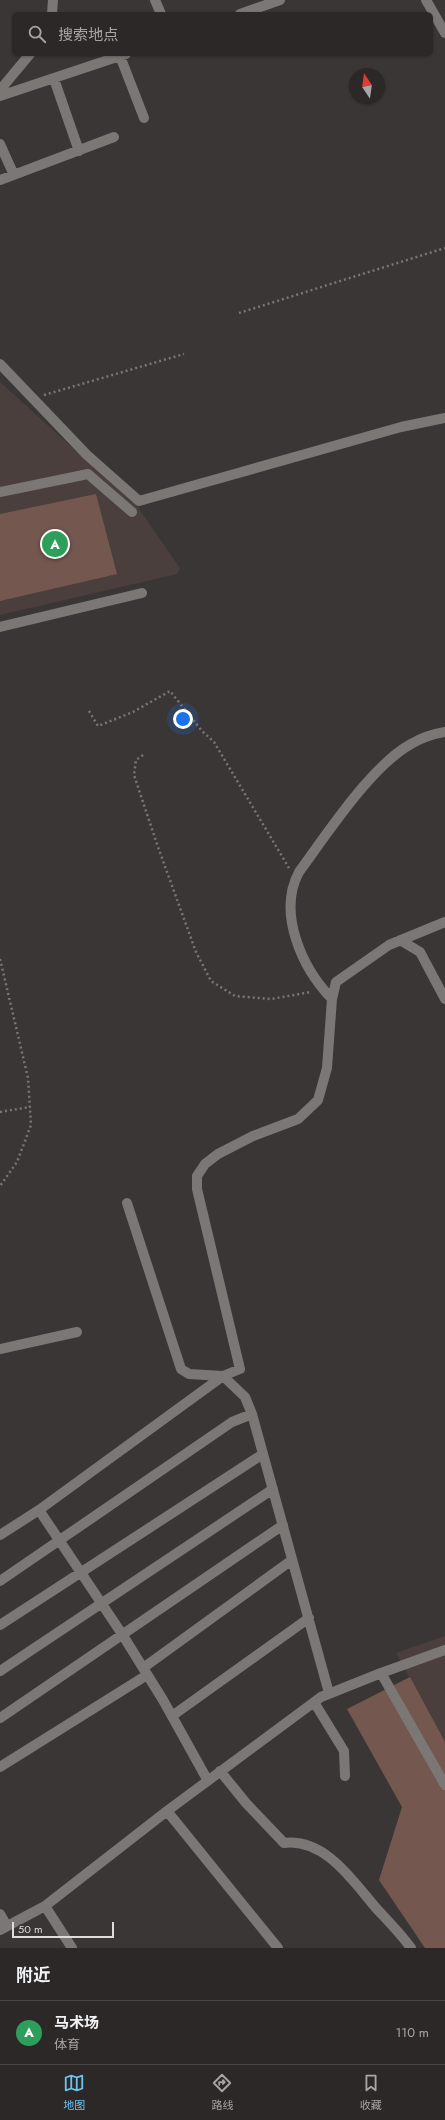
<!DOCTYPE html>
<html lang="zh">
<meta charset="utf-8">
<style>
:root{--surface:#2c2828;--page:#383434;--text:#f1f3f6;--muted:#a6a6a8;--line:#484445;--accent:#6bc3f2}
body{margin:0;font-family:Jost,"Noto Sans SC",sans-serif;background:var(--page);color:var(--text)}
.compass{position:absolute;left:349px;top:68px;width:36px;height:36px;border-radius:50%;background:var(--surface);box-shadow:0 1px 3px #0004;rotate:347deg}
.scale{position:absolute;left:12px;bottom:10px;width:102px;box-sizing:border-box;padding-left:4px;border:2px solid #dedbdb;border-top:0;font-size:11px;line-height:14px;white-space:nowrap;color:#dedbdb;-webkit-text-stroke:3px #3a3635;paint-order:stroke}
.you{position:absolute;left:183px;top:719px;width:14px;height:14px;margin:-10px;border:3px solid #fff;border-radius:50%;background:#1a73e8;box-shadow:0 0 0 6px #1a73e833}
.badge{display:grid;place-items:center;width:26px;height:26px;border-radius:50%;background:var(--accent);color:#fff;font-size:13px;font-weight:700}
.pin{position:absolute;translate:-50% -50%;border:2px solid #fff;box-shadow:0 1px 4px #0006}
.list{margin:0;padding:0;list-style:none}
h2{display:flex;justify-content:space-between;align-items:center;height:52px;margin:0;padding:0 16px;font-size:17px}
h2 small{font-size:13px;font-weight:400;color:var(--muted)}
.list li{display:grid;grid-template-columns:26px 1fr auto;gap:12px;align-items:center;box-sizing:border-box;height:64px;padding:0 16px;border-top:1px solid var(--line)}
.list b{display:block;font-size:15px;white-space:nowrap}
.list p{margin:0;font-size:13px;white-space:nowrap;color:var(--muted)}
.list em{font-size:13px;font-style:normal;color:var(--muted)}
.icon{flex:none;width:22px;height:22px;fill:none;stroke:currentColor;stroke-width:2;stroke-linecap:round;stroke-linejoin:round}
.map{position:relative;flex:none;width:445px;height:1948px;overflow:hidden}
.search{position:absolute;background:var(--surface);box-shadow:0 1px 3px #0004;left:12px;right:12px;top:12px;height:44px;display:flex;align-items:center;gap:10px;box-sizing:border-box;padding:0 14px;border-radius:6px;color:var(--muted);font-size:15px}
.sheet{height:116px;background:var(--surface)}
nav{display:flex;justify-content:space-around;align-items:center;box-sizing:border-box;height:56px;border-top:1px solid var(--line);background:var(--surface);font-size:11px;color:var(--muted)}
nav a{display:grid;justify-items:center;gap:2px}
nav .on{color:var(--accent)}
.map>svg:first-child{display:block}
.built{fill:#4a3f3c}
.green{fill:#745850}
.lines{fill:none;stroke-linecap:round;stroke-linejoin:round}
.path{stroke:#7a7675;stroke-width:2.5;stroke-dasharray:2 3;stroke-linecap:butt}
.minor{stroke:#7b7775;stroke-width:10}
</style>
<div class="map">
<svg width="445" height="1948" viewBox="0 0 445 1948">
<rect width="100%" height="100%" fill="#3a3635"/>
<!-- built -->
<path class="built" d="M0,382L137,506L180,568L177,574L0,615Z
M445,1636V1742L396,1653Z"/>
<!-- green -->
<path class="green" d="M96,494L117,574L0,601V514Z
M410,1677L445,1742V1948H425L379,1880L402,1807L347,1709Z"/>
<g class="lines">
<!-- path -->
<path class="path" d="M239,313L445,248
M44,395L184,354
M89,711L98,726L133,712L170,691L202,731L214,742L289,868
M143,755L136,760L134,775L158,847L196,952L211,981L235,996L271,999L311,992
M0,959L28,1078L31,1125L17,1162L0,1186
M0,1112L30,1107"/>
<!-- minor -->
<path class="minor" d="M155,0L161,14
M426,0L445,33
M52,14L53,0
M240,14L280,0
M120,56L144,118
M54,79L79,151
M0,90L30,54
M0,96L126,54
M0,144L14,175
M0,180L114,137
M0,364L87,455L139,501L401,427L445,418
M0,492L88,474L132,512
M0,627L142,593
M400,940L420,952L445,999
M332,999C302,968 277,913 299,872C327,834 371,766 411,744C421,738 433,734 445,732
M127,1203L181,1369L189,1374L223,1376L245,1397L252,1414L329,1693
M0,1349L77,1332
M39,1510L122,1634L163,1700L208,1781
M0,1535L39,1510L223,1376L240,1369L197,1189V1176L205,1164L218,1154L253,1136L298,1119L318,1100L327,1068L332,999L336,982L389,945L445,922
M0,1581L232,1422L252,1414
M0,1625L263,1454
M143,1668L292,1560
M0,1671L273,1489
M381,1673L445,1650
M314,1702L344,1751L345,1776
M172,1716L309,1618
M0,1718L283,1525
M0,1767L147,1675
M220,1771L246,1803L284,1843C325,1838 353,1881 376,1908C388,1921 401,1934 411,1948
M167,1811L278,1948
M45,1906L72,1948
M0,1914L7,1926
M0,1930L45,1906L167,1811L321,1697L381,1673L445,1785"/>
</g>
</svg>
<svg class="compass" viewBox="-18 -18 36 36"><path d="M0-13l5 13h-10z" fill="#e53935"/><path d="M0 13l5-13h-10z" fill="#a6a6a8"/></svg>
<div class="scale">50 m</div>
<div class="you"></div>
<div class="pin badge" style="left:55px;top:544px;background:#2e9e5b">A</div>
<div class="search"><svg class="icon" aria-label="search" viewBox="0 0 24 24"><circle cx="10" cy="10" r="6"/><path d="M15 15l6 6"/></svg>搜索地点</div>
</div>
<section class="sheet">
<h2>附近<small></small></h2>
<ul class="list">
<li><span class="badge" style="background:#2e9e5b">A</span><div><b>马术场</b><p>体育</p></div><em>110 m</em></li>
</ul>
</section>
<nav>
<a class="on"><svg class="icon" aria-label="map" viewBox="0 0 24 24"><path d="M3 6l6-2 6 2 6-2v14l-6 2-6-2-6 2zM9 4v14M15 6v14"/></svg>地图</a>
<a><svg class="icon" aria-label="directions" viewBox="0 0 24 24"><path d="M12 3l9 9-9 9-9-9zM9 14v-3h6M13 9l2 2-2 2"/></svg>路线</a>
<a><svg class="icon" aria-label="saved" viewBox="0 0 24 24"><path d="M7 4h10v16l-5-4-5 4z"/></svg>收藏</a>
</nav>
